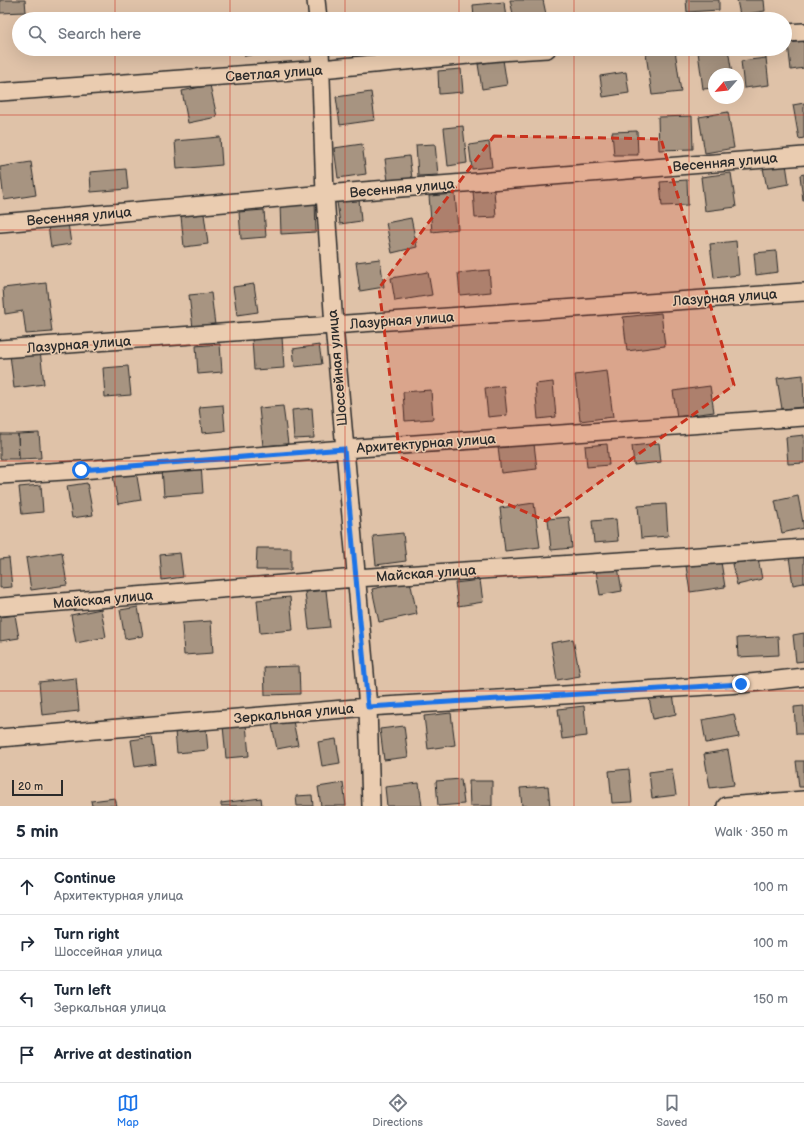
<!DOCTYPE html>
<meta charset="utf-8">
<style>
:root{--surface:#fff;--page:#f2f2f3;--text:#1f2937;--muted:#747a83;--line:#e0e1e3;--accent:#1a73e8}
body{margin:0;font-family:"Balsamiq Sans",sans-serif;background:var(--page);color:var(--text)}
.compass{position:absolute;left:708px;top:68px;width:36px;height:36px;border-radius:50%;background:var(--surface);box-shadow:0 4px 16px #0002;rotate:242deg}
.scale{position:absolute;left:12px;bottom:10px;width:51px;box-sizing:border-box;padding-left:4px;border:2px solid #2b2b2b;border-top:0;font-size:11px;line-height:14px;white-space:nowrap;color:#2b2b2b;-webkit-text-stroke:3px #eaccb0;paint-order:stroke}
.stop{position:absolute;width:12px;height:12px;margin:-9px;border:3px solid #1a73e8;border-radius:50%;background:#fff}
.stop.end{background:#1a73e8;border-color:#fff;box-shadow:0 1px 4px #0008}
.list{margin:0;padding:0;list-style:none}
h2{display:flex;justify-content:space-between;align-items:center;height:52px;margin:0;padding:0 16px;font-size:17px}
h2 small{font-size:13px;font-weight:400;color:var(--muted)}
.list li{display:grid;grid-template-columns:26px 1fr auto;gap:12px;align-items:center;box-sizing:border-box;height:56px;padding:0 16px;border-top:1px solid var(--line)}
.list b{display:block;font-size:15px;white-space:nowrap}
.list p{margin:0;font-size:13px;white-space:nowrap;color:var(--muted)}
.list em{font-size:13px;font-style:normal;color:var(--muted)}
.icon{flex:none;width:22px;height:22px;fill:none;stroke:currentColor;stroke-width:2;stroke-linecap:round;stroke-linejoin:round}
.map{position:relative;flex:none;width:804px;height:806px;overflow:hidden}
.search{position:absolute;background:var(--surface);box-shadow:0 4px 16px #0002;left:12px;right:12px;top:12px;height:44px;display:flex;align-items:center;gap:10px;box-sizing:border-box;padding:0 14px;border-radius:22px;color:var(--muted);font-size:15px}
.sheet{height:276px;background:var(--surface)}
nav{display:flex;justify-content:space-around;align-items:center;box-sizing:border-box;height:56px;border-top:1px solid var(--line);background:var(--surface);font-size:11px;color:var(--muted)}
nav a{display:grid;justify-items:center;gap:2px}
nav .on{color:var(--accent)}
.map>svg:first-child{display:block}
.building{fill:#a79481;stroke:#2b2b2b}
.lines{fill:none;stroke-linecap:round;stroke-linejoin:round}
.minor-casing{stroke:#2b2b2b;stroke-width:20}
.minor{stroke:#eaccb0;stroke-width:17}
.route{stroke:#1a73e8;stroke-width:5}
.marked{fill:#c8321e;fill-opacity:0.2;stroke:#c8321e;stroke-width:3;stroke-dasharray:8 5;stroke-linejoin:round}
.grid{fill:none;stroke:#c8321e;stroke-width:1;stroke-opacity:0.55}
.labels{text-anchor:middle;stroke-width:3;stroke-linejoin:round;paint-order:stroke}
.street-label{font-size:14px;fill:#2b2b2b;stroke:#eaccb0}
</style>
<div class="map">
<svg width="804" height="806" viewBox="0 0 804 806">
<rect width="100%" height="100%" fill="#dfc2a8"/>
<filter id="ink" filterUnits="userSpaceOnUse"><feTurbulence type="fractalNoise" baseFrequency=".025" numOctaves="2"/><feDisplacementMap in="SourceGraphic" scale="8" xChannelSelector="R" yChannelSelector="G"/><feConvolveMatrix kernelMatrix="1 2 1 2 8 2 1 2 1" color-interpolation-filters="sRGB"/></filter>
<g filter="url(#ink)">
<!-- building -->
<path class="building" d="M0,0H25L26,12L0,13Z
M510,0H543L547,19H514Z
M686,0H719V10L687,12Z
M737,0H764L765,11L740,15Z
M504,2L506,19H474L473,5Z
M276,14L277,19H249Z
M804,41V68L791,70L788,43Z
M243,49H283L245,56Z
M722,49H728L732,74H714V88L703,89L698,52Z
M675,50L681,92L652,95L646,54Z
M766,58L769,85L744,88L741,61Z
M503,60L507,85L482,89L478,64Z
M461,69L463,92L439,94L438,71Z
M626,72L629,93L603,97L600,76Z
M210,85L217,117L188,123L182,91Z
M371,92L375,120L340,125L336,97Z
M804,103V138L799,139L793,105Z
M728,112L734,148L705,153L699,117Z
M692,116L693,149L659,150L658,117Z
M463,126L467,163L448,166L444,128Z
M637,131L638,155H614L612,132Z
M220,137L222,165L177,169L175,141Z
M489,142L492,167L472,169L469,145Z
M362,144L366,174L338,178L334,148Z
M435,144L438,175L418,176L416,145Z
M409,156L412,178L388,181L385,159Z
M31,162L36,195L4,200L0,167Z
M786,164L789,184L767,188L763,168Z
M126,169L128,189L91,192L90,172Z
M731,173L736,207L705,211L701,177Z
M804,174V200H803L800,175Z
M687,180L688,205L662,206L660,182Z
M494,190L496,217L475,218L473,191Z
M455,194L458,229L432,232L429,196Z
M359,199L361,221L340,224L337,202Z
M315,202L316,232L281,234L280,204Z
M264,210L266,237L241,239L239,212Z
M204,214L208,244L184,247L181,216Z
M411,218L417,247L392,253L386,223Z
M68,223L71,244L51,247L48,226Z
M736,241L739,275L714,278L710,244Z
M776,251L778,272L756,275L754,253Z
M380,259L384,287L360,291L356,262Z
M489,270L491,292L460,295L458,273Z
M428,272L432,295L395,301L391,278Z
M46,283L52,332L26,334L23,311L5,314L3,288Z
M254,284L258,312L237,315L233,287Z
M211,293L215,325L193,328L189,295Z
M661,313L665,346L627,351L623,317Z
M282,337L284,368L254,370L252,339Z
M220,344L222,372L198,374L196,346Z
M319,345L322,364L295,367L293,349Z
M40,351L44,384L14,388L10,355Z
M128,366L131,395L105,397L103,368Z
M607,371L613,417L580,421L575,375Z
M803,375L804,407L782,409L777,378Z
M553,382L556,417L538,419L535,384Z
M504,386L507,415L488,417L485,388Z
M710,386L714,412L677,417L673,391Z
M431,390L433,419L405,421L403,392Z
M223,405L225,431L202,433L199,407Z
M283,406L288,444L263,446L259,408Z
M312,408L314,438L294,439L292,410Z
M39,433L41,458L19,459L18,434Z
M0,434H18L19,459H0Z
M804,435V463L788,464L786,437Z
M659,443L661,462L634,465L632,446Z
M534,444L537,469L501,473L498,447Z
M607,444L609,465L587,467L585,446Z
M201,465L203,493L164,496L162,468Z
M136,471L141,500L118,504L113,476Z
M87,483L93,515L72,518L67,486Z
M41,485L43,512L22,514L19,487Z
M798,496L804,528L782,533L775,501Z
M534,503L540,547L505,551L500,508Z
M666,504L668,536L641,538L638,506Z
M569,517L572,548L551,550L548,519Z
M616,519L618,541L594,543L592,521Z
M403,533L406,561L376,565L373,536Z
M257,548H291V570H256Z
M62,552L67,585L31,590L26,558Z
M180,553L183,577L162,580L160,555Z
M804,554V583L793,585L789,557Z
M9,558L12,587L0,588V559Z
M758,558L762,579L737,585L732,564Z
M721,562L725,587L690,592L686,566Z
M618,567L622,591L600,595L596,571Z
M480,580L483,602L458,606L455,583Z
M410,581L417,614L379,622L372,589Z
M326,590L330,627L309,629L305,592Z
M290,597L293,630L260,633L257,600Z
M138,607L143,636L125,639L120,610Z
M101,609L106,637L76,643L71,615Z
M15,615L19,638L0,641V617Z
M211,621L213,653L184,655L182,623Z
M804,633V661L796,662L793,635Z
M778,636L779,655L738,657L737,638Z
M573,639L580,676L557,680L551,643Z
M299,666L300,694L265,695L264,667Z
M76,678L79,711L42,715L39,682Z
M673,694L676,714L653,719L649,698Z
M584,706L587,736L562,739L558,709Z
M804,706V734H796L794,707Z
M451,713L455,745L428,749L424,716Z
M734,714L739,737L706,743L702,720Z
M293,721L298,745L277,749L272,725Z
M246,724L249,756L226,758L223,726Z
M404,726L408,757L384,760L380,729Z
M206,729L208,750L177,753L175,731Z
M152,737L156,764L135,767L131,740Z
M336,739L340,763L322,766L318,742Z
M728,750L734,785L710,788L704,754Z
M796,761H804V787H799Z
M629,769L632,802L612,803L609,771Z
M672,769L676,795L652,798L649,772Z
M461,779L464,804L438,806L436,781Z
M469,781H492V806H470Z
M343,783L346,806H321L318,787Z
M419,783L422,806H387L385,787Z
M548,786L550,806H522L520,788Z
M312,795L313,806H297L296,796Z
M115,798L117,806H92L91,801Z
M261,798L262,806H221V803Z"/>
<g class="lines">
<defs>
<path id="minor" d="M316,0L318,19
M785,33L804,32
M320,49L325,194L334,326L368,707L371,806
M0,92L321,69L500,52L547,49
M0,223L325,194L804,156
M0,349C268,330 536,309 804,292
M0,475L81,470L344,449L804,417
M0,607L356,578L700,556L804,548
M0,738L368,707L741,684L804,677
M726,806L804,800"/>
</defs>
<!-- minor casing -->
<use href="#minor" class="minor-casing"/>
<!-- minor -->
<use href="#minor" class="minor"/>
</g>
</g>
<g class="lines" filter="url(#ink)">
<!-- route -->
<path class="route" d="M81,470L344,449L368,707L741,684"/>
</g>
<!-- marked area -->
<path class="marked" d="M494,136L661,139L734,385L546,521L400,457L379,288Z"/>
<!-- grid -->
<path class="grid" d="M115,0V19M230,0V19M345,0V19M459,0V19M574,0V19M689,0V19M115,49V806M230,49V806M345,49V806M459,49V806M574,49V806M689,49V806M0,115H804M0,230H804M0,345H804M0,461H804M0,576H804M0,691H804"/>
<g class="labels">
<!-- street labels -->
<g class="street-label">
<text transform="translate(274 73) rotate(-4)" y="5">Светлая улица</text>
<text transform="translate(725 162) rotate(-5)" y="5">Весенняя улица</text>
<text transform="translate(402 188) rotate(-5)" y="5">Весенняя улица</text>
<text transform="translate(79 216) rotate(-5)" y="5">Весенняя улица</text>
<text transform="translate(725 297) rotate(-4)" y="5">Лазурная улица</text>
<text transform="translate(402 320) rotate(-4)" y="5">Лазурная улица</text>
<text transform="translate(79 344) rotate(-4)" y="5">Лазурная улица</text>
<text transform="translate(337 368) rotate(-95)" y="5">Шоссейная улица</text>
<text transform="translate(426 443) rotate(-4)" y="5">Архитектурная улица</text>
<text transform="translate(426 573) rotate(-4)" y="5">Майская улица</text>
<text transform="translate(103 599) rotate(-5)" y="5">Майская улица</text>
<text transform="translate(294 713) rotate(-5)" y="5">Зеркальная улица</text>
</g>
</g>
</svg>
<svg class="compass" viewBox="-18 -18 36 36"><path d="M0-13l5 13h-10z" fill="#e53935"/><path d="M0 13l5-13h-10z" fill="#747a83"/></svg>
<div class="scale">20 m</div>
<div class="stop" style="left:81px;top:470px"></div>
<div class="stop end" style="left:741px;top:684px"></div>
<div class="search"><svg class="icon" aria-label="search" viewBox="0 0 24 24"><circle cx="10" cy="10" r="6"/><path d="M15 15l6 6"/></svg>Search here</div>
</div>
<section class="sheet">
<h2>5 min<small>Walk · 350 m</small></h2>
<ul class="list">
<li><svg class="icon" aria-label="ahead" viewBox="0 0 24 24"><path d="M12 20V5M6 11l6-6 6 6"/></svg><div><b>Continue</b><p>Архитектурная улица</p></div><em>100 m</em></li>
<li><svg class="icon" aria-label="right" viewBox="0 0 24 24"><path d="M7 20v-9h11M14 6l5 5-5 5"/></svg><div><b>Turn right</b><p>Шоссейная улица</p></div><em>100 m</em></li>
<li><svg class="icon" aria-label="left" viewBox="0 0 24 24"><path d="M17 20v-9H6M10 6l-5 5 5 5"/></svg><div><b>Turn left</b><p>Зеркальная улица</p></div><em>150 m</em></li>
<li><svg class="icon" aria-label="arrive" viewBox="0 0 24 24"><path d="M6 21V4h12l-3 4 3 4H6"/></svg><div><b>Arrive at destination</b></div></li>
</ul>
</section>
<nav>
<a class="on"><svg class="icon" aria-label="map" viewBox="0 0 24 24"><path d="M3 6l6-2 6 2 6-2v14l-6 2-6-2-6 2zM9 4v14M15 6v14"/></svg>Map</a>
<a><svg class="icon" aria-label="directions" viewBox="0 0 24 24"><path d="M12 3l9 9-9 9-9-9zM9 14v-3h6M13 9l2 2-2 2"/></svg>Directions</a>
<a><svg class="icon" aria-label="saved" viewBox="0 0 24 24"><path d="M7 4h10v16l-5-4-5 4z"/></svg>Saved</a>
</nav>
